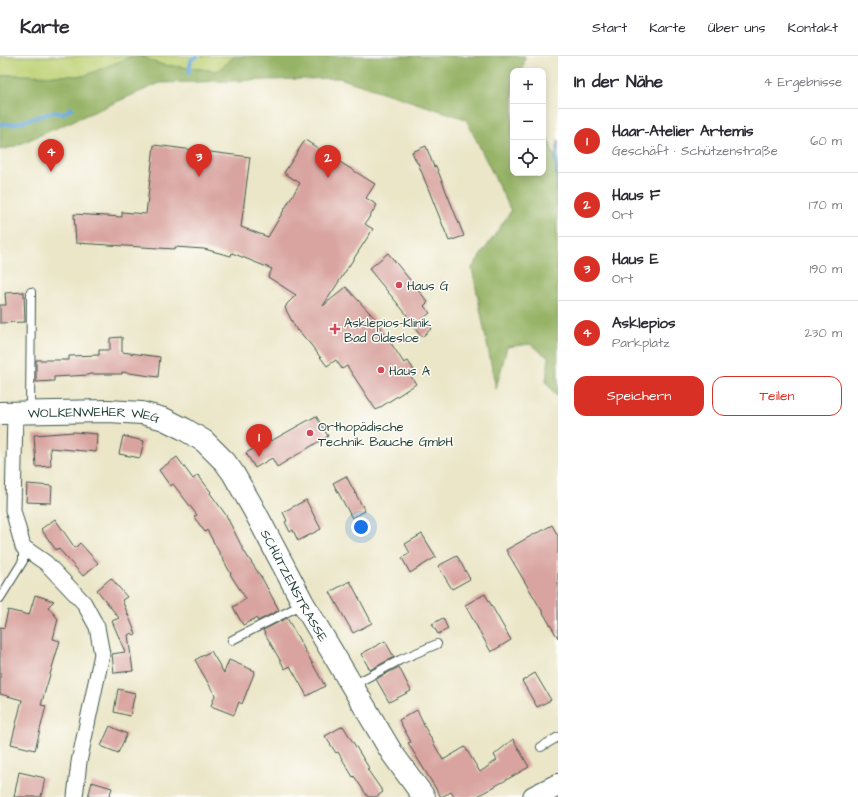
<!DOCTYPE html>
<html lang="de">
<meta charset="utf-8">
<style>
:root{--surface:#fff;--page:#f2f2f3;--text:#2b2b33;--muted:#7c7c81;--line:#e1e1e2;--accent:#d93025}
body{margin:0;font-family:"Architects Daughter",sans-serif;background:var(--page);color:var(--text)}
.controls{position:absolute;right:12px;top:12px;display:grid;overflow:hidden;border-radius:8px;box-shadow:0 2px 10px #0003}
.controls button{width:36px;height:36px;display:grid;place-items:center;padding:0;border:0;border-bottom:1px solid var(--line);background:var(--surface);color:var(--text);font:20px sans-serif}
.you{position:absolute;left:361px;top:471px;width:14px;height:14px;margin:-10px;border:3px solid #fff;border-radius:50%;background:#1a73e8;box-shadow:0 0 0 6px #1a73e833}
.badge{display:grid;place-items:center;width:26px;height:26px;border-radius:50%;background:var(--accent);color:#fff;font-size:13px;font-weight:700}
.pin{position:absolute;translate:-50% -33px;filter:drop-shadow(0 1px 2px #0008)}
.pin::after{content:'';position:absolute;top:21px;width:14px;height:12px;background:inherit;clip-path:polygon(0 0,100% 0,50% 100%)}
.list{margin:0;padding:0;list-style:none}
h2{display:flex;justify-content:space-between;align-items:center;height:52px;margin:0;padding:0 16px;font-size:17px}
h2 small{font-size:13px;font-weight:400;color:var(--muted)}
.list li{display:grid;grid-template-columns:26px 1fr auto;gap:12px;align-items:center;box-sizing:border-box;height:64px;padding:0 16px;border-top:1px solid var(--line)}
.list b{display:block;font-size:15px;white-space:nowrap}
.list p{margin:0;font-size:13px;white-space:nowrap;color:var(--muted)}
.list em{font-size:13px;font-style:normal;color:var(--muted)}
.actions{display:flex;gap:8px;padding:12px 16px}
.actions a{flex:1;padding:9px 0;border:1px solid var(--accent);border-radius:12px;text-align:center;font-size:14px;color:var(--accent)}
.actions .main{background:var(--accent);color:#fff}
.icon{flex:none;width:22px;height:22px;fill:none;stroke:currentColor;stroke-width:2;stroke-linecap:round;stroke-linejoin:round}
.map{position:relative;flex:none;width:558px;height:741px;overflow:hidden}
header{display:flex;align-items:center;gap:24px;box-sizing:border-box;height:56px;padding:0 20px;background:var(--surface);border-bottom:1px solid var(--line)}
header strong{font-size:19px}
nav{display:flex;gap:22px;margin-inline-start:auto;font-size:14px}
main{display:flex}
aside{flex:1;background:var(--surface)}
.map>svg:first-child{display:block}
.green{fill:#bdd175;stroke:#6e8754}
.forest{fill:#96b366;stroke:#5a784d}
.water{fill:#66a8db;stroke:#427288}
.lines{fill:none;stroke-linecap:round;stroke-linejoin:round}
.stream{stroke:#66a8db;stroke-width:4}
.building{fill:#d9a4a0}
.lane-casing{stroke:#3e564a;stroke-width:10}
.street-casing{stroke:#3e564a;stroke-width:17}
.secondary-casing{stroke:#3e564a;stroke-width:24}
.primary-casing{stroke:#3e564a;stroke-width:24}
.lane{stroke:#fff;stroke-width:8}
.street{stroke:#fff;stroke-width:15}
.secondary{stroke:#fff;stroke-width:22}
.primary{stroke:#fff;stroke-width:22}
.poi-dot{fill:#d1495b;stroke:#fdfcf7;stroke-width:1.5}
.labels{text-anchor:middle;stroke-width:3;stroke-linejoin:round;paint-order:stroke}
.poi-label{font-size:13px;fill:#1f3d34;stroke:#fdfcf7;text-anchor:start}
.street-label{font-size:13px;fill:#1f3d34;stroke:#fdfcf7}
</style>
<header>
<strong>Karte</strong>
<nav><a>Start</a><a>Karte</a><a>Über uns</a><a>Kontakt</a></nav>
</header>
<main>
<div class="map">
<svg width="558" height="741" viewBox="0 0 558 741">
<rect width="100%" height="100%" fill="#fdfcf7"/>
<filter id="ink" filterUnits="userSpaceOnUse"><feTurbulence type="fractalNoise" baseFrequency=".025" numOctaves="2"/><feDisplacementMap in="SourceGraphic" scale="8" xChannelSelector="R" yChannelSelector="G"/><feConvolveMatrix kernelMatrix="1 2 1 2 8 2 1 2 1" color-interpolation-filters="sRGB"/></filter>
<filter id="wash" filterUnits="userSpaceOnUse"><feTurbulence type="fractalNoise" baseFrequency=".012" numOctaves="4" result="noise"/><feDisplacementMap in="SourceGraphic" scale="16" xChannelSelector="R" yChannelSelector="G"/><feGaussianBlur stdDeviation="0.9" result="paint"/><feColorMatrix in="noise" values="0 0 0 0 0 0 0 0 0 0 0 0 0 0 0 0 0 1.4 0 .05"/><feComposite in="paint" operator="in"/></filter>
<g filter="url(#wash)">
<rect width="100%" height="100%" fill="#ebe6c8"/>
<!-- green -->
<path class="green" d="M0,0H133L84,20L7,19L0,21Z
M140,0H235L218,15L162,9Z"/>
<!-- forest -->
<path class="forest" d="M133,0H140L162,9L218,15L235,0H525L523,15H513V117H543V70L555,102L557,119L558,342L546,326L549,302L530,288L507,291L496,333L472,212L511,155L466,63L339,22L160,27L13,91L0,94V21L7,19L84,20Z"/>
<!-- water -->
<path class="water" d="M558,85V151L555,102Z"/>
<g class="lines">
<!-- stream -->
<path class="stream" d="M189,17L191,4L197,0
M0,68H14L54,56L62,58L72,52"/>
</g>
<g id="blocks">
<!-- building -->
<path class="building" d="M305,84L375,128L366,142L377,149L365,168L373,173L323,250L346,231L380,268L379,269L404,307L408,305L414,314L409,317L416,328L376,354L347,310L342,313L336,304L327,310L311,289L298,274L297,275L285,252L287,248L296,239L268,221L272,213L232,197L231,200L204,193L175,191V193L76,187L74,158L122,161V156L146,158L154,89L250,101L241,171L268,181L300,127L284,117Z
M426,90L434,111L436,110L464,180L449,185L418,107H417L412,96Z
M388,197L428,246L424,250L430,257L424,262L432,272L422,281L405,261L407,259L369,213Z
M24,236L25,266L0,267V249H6L5,237Z
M122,281V296L160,301L158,321L122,316V318H89V319L54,321V325L36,326V304H69V300L99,299V294H110V282Z
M316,360L328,380L277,411L272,402L255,412L246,397L270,383L271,385Z
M74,376L97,378L96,396L50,392L51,410L36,411L34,379Z
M123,380L144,385L140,402L119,398Z
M177,401L193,423L198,419L211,436L210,437L226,459L244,495L263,524L279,554L258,565L256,562L243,569L233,551L246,543L230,518H231L207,474L205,476L194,461L197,459L173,428L170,430L159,414Z
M346,420L365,455L352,462L333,427Z
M27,428L52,430L51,447L26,446Z
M306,444L321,473L298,485L293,474L290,476L285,466L287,465L283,456Z
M55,463L75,492L80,487L98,507L83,520L58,492L56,494L41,473Z
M552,469L558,480V582L506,494L538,476V477Z
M422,478L436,501L410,517L402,502L410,497L405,488Z
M457,500L470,523L452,533L438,510Z
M111,522L127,541L122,544L136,578L134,579L132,577L128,579L133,615L114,617L112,598L125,596L112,565L119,562L97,534Z
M350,525L372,567L353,577L330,536Z
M485,538L511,584L491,596L465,549Z
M35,539L54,545L48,551L58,563L53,583L60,585L41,649L46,650L35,694L11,688L22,644L0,638V571L4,572L8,554L29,559Z
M287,562L325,630L307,640L290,610L285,613L263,574Z
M443,562L448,573L438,578L432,568Z
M385,585L394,601L370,614L361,598Z
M211,595L224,617L229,604L255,615L242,648L239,646L234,659L211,650L215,639L195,604Z
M399,611L411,635L389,646L376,623Z
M535,617L551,644L537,651L522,625Z
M118,633L135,637L130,660L114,656Z
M417,654L424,668H423L443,704L465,691L480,716L497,704L494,699L513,683L529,711L476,741H454L451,736L441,741L408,687L411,686L399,664Z
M110,670L127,678L118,697L101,690Z
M343,670L369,712L367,713L383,736L376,741H368L354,720L353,721L338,696L336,697L325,680Z
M19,716L45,722L41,741H14Z
M92,726L112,732L109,741H88Z"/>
</g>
</g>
<g filter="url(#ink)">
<use href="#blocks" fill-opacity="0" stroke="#3e564a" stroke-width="1"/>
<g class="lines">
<defs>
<path id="lane" d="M30,356L31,236
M0,542L23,505V491
M232,584L303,548
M353,629L400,604L437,588
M541,691L558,681"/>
<path id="street" d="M15,356L13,454L23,491L46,507L84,547L97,571L102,598L79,706L75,741"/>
<g id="secondary">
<path id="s1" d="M0,357L108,355L142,357L164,363L184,373L204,385L225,406L233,417L253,452L303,547L392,697L424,741"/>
</g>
<path id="primary" d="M534,741L558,729"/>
</defs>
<!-- lane casing -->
<use href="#lane" class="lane-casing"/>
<!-- street casing -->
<use href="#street" class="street-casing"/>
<!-- secondary casing -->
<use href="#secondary" class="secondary-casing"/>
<!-- primary casing -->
<use href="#primary" class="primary-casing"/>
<!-- lane -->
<use href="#lane" class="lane"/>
<!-- street -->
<use href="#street" class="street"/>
<!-- secondary -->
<use href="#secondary" class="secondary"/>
<!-- primary -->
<use href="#primary" class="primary"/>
</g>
</g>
<!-- markers -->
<g class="poi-dot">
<circle cx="399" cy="229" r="4"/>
<path d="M333 267h4v4h4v4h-4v4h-4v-4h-4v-4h4z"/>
<circle cx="381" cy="314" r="4"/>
<circle cx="310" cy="377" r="4"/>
</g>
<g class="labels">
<!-- poi labels -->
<g class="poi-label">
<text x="407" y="234">Haus G</text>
<text x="344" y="271">Asklepios-Klinik<tspan x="344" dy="15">Bad Oldesloe</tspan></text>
<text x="389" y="319">Haus A</text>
<text x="318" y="375">Orthopädische<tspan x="318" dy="15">Technik Bauche GmbH</tspan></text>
</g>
<!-- street labels -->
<g class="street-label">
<text dy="5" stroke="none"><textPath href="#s1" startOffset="94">WOLKENWEHER WEG</textPath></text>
<text dy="5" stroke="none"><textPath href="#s1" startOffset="382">SCHÜTZENSTRASSE</textPath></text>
</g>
</g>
</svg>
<div class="controls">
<button>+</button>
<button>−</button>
<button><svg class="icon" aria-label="locate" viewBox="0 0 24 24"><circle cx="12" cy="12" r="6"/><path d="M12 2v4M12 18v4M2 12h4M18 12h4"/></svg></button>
</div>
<div class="you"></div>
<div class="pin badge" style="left:259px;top:401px">1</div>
<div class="pin badge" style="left:328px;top:122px">2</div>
<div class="pin badge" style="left:199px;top:121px">3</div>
<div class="pin badge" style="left:51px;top:116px">4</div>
</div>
<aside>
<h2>In der Nähe<small>4 Ergebnisse</small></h2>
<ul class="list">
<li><span class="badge">1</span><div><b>Haar-Atelier Artemis</b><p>Geschäft · Schützenstraße</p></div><em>60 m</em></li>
<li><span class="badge">2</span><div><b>Haus F</b><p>Ort</p></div><em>170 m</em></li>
<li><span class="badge">3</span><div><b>Haus E</b><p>Ort</p></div><em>190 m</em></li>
<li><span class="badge">4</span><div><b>Asklepios</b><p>Parkplatz</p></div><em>230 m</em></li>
</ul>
<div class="actions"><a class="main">Speichern</a><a>Teilen</a></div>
</aside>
</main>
